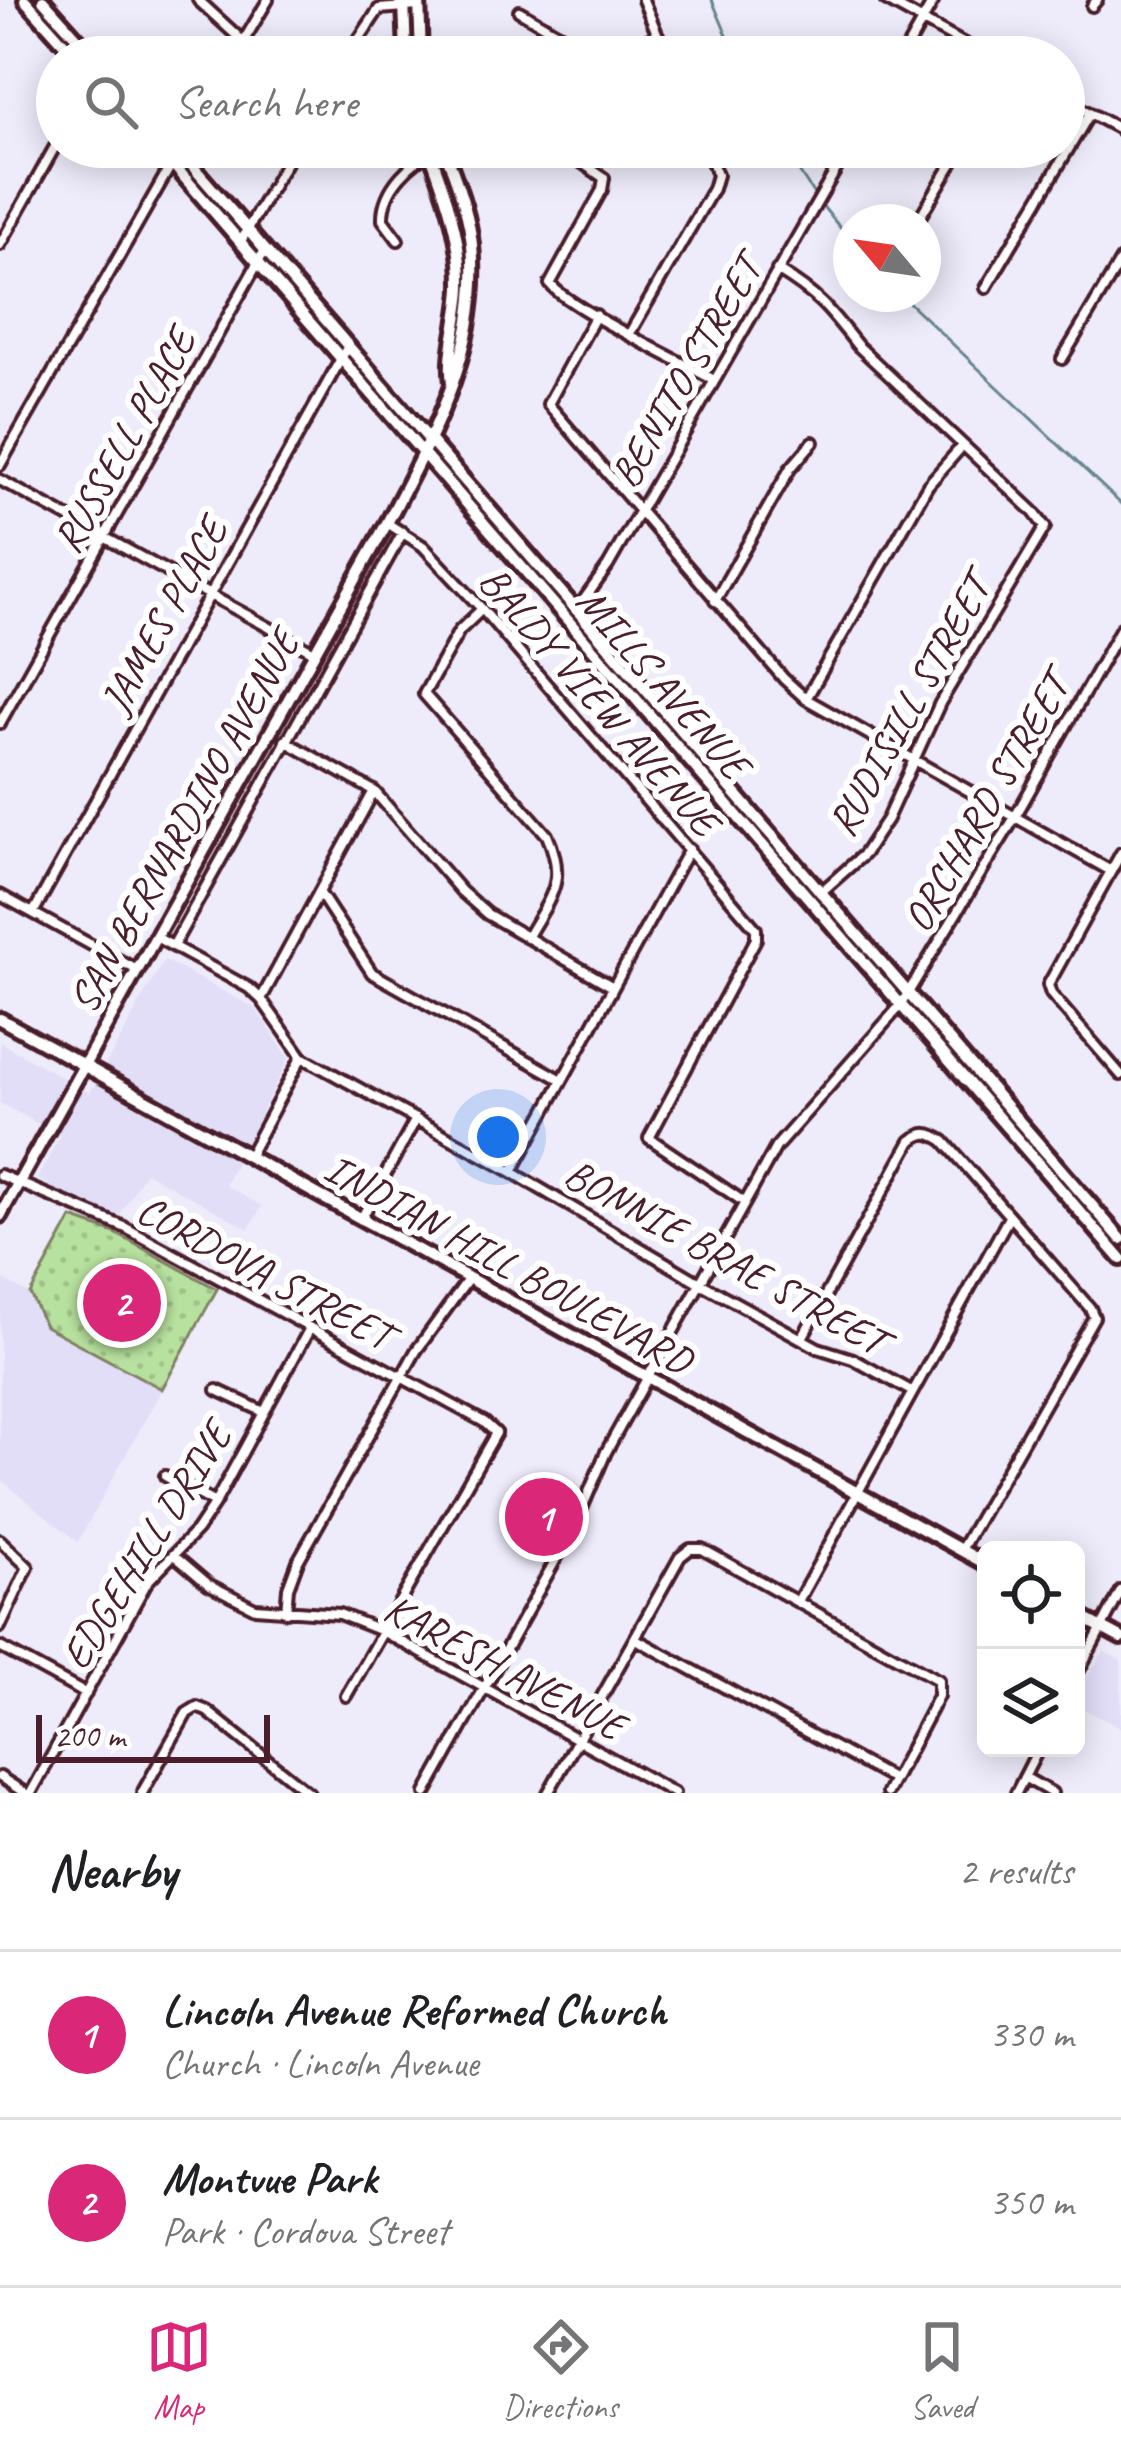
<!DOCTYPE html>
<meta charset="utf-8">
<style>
:root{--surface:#fff;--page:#f2f2f2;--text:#202124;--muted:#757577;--line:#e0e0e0;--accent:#db2777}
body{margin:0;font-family:Caveat,sans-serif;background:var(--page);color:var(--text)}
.controls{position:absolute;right:36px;bottom:36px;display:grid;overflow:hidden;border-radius:18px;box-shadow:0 6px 30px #0003}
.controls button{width:108px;height:108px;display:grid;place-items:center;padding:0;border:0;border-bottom:3px solid var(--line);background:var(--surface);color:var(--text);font:60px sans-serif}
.compass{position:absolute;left:833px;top:204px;width:108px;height:108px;border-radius:50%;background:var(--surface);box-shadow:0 6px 30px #0003;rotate:299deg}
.scale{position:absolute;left:36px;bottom:30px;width:234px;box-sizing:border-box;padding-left:12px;border:6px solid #4a1f2b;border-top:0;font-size:33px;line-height:42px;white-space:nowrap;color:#4a1f2b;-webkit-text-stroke:9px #fff;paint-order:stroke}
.you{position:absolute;left:498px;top:1137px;width:42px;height:42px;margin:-30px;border:9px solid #fff;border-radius:50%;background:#1a73e8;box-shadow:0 0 0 18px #1a73e833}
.badge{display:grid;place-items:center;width:78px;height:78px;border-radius:50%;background:var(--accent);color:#fff;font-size:39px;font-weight:700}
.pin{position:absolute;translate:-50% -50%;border:6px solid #fff;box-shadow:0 3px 12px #0006}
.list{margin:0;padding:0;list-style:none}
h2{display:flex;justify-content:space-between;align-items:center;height:156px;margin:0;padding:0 48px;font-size:51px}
h2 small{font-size:39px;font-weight:400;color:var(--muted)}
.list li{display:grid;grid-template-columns:78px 1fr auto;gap:36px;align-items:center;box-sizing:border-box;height:168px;padding:0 48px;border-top:3px solid var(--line)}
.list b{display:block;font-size:45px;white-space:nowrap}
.list p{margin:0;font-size:39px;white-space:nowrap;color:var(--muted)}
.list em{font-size:39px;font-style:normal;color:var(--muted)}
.icon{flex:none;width:66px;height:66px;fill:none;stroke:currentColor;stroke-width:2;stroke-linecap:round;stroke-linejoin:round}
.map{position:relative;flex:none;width:1121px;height:1793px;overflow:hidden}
.search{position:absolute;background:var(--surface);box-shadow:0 6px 30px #0003;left:36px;right:36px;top:36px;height:132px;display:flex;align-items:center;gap:30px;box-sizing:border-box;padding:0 42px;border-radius:66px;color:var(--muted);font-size:45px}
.sheet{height:492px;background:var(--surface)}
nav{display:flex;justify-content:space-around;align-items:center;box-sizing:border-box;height:168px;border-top:3px solid var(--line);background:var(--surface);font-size:33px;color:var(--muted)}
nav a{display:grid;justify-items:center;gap:6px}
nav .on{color:var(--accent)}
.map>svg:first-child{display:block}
.built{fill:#e2def8}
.park{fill:url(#park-dots);stroke:#808064;stroke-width:3}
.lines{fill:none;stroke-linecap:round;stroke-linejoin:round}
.stream{stroke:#66858f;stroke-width:3}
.minor-casing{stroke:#4a1f2b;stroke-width:16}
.major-casing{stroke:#4a1f2b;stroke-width:20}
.minor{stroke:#fff;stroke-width:8}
.major{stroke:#fff;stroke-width:10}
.labels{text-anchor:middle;stroke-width:12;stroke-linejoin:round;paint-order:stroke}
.street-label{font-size:42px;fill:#4a1f2b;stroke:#fff}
</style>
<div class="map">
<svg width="1121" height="1793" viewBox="0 0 1121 1793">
<defs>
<pattern id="park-dots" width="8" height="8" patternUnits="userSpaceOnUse" patternTransform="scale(3)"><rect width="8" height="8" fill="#b7e19e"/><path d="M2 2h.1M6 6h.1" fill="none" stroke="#9fc188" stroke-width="1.8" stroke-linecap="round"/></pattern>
</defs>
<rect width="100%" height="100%" fill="#eeecfb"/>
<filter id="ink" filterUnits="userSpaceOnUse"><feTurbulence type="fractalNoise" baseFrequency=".00833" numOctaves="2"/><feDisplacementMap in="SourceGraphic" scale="24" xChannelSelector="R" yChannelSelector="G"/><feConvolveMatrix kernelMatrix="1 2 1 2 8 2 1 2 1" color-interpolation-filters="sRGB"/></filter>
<g filter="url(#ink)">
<!-- built -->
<path class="built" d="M164,960L255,1008L289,1058L225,1185L262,1206L249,1229L145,1172L120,1215L85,1206L37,1179L60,1136L0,1103V1042L90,1093Z
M0,1278L33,1296L45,1326L162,1389L78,1542L0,1479Z
M1104,1652L1121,1660V1728L1076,1705V1692Z"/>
<!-- park -->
<path class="park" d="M72,1218L115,1233L217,1289L162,1389L45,1326L30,1294Z"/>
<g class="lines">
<!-- stream -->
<path class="stream" d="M712,0L736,57
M783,147L815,196
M820,203L851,241
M900,294L1121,504"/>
<defs>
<path id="minor" d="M198,0L260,57
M643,0L667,57
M885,0L988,57
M1092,6L1097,0
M519,11C575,42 594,66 658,35
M243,42L268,0
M347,57L379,9L418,6
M902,57L934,0
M1064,99L1121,130
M559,147L604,178L602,190L550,284C569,308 680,361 714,380
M917,222L962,147
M398,240L383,220C382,187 412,161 439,147
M241,241L295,147
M0,245L57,143
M777,270C818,295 828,308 857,345L1033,511L1045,527L940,703L887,819L864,854L820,893
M986,288L1090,113
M596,315L548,404L784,679L806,699L1111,871
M630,333L713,189L717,175L706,147
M1062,359L1121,260
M0,465L179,151
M0,480L314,652
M387,523L423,546L482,609L756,929V939L649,1138L744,1202
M715,601L790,469L813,442
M482,609L459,631L424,694L547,835C568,882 550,897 527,938
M576,611L608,566L849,147
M806,699L928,485L963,445
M0,723L265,250
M285,741L374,791L461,891L487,914L613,987
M1121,853L1048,985L1051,994L1121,1075
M319,892L372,973L562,1080
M0,895L137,970
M33,913L348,346
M156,937L249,988L261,999L302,1057L512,1172L700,1283L818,1348L853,1359L913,1392
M173,946L403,532
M261,999L374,791
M248,1157L301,1058
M512,1172L689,849
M0,1175L124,1227L484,1422L496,1433L346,1696
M361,1219L416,1119
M802,1338L911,1141C924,1131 930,1132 944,1141L1090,1308L1094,1317L961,1550
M217,1390L264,1412
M165,1476L215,1503
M0,1540L28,1567L0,1627
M174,1555L208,1584L255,1608L339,1614L382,1631L674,1793
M798,1601L1008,1219
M286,1612L288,1588L298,1561L416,1351L469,1278
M636,1639L894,1780
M0,1647L86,1694
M1076,1676L1121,1591
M0,1777L25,1793
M1024,1777L1052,1793
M31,1793L147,1582L197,1530L215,1503L310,1328
M142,1793L187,1713L197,1707L207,1711L309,1793
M426,1793L575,1525L606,1452L776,1147L900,1006L1015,817L1121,628
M548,1793L680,1557L690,1549H702L938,1680V1696L887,1793
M1016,1793L1039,1748"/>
<path id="major" d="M25,0L76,57
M43,0L94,57
M404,0L406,57
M419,0L421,57
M158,147L1121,1259
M176,147L1121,1239
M428,147C445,192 462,239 461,287C460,320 447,351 452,383
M0,1019L986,1564
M0,1216L387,523C433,435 482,347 472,245C469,211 455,179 444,147
M1076,1614L1121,1638"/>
</defs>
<!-- minor casing -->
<use href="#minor" class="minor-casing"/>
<!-- major casing -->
<use href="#major" class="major-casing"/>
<!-- minor -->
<use href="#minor" class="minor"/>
<!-- major -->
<use href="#major" class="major"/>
</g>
</g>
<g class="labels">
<!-- street labels -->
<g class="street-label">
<text transform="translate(685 371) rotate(-60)" y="15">BENITO STREET</text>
<text transform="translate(123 440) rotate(-61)" y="15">RUSSELL PLACE</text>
<text transform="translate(163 615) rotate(-61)" y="15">JAMES PLACE</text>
<text transform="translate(664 682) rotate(49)" y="15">MILLS AVENUE</text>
<text transform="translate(600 700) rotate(49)" y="15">BALDY VIEW AVENUE</text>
<text transform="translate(908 705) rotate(-61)" y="15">RUDISILL STREET</text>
<text transform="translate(985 802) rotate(-60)" y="15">ORCHARD STREET</text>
<text transform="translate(183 821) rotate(-61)" y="15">SAN BERNARDINO AVENUE</text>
<text transform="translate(726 1256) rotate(29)" y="15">BONNIE BRAE STREET</text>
<text transform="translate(509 1263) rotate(29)" y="15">INDIAN HILL BOULEVARD</text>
<text transform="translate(265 1271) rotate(28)" y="15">CORDOVA STREET</text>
<text transform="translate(145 1545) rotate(-58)" y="15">EDGEHILL DRIVE</text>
<text transform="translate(505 1666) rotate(28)" y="15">KARESH AVENUE</text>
</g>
</g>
</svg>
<div class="controls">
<button><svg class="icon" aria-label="locate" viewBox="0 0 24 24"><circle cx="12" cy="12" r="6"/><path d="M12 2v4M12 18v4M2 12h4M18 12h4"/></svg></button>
<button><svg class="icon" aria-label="layers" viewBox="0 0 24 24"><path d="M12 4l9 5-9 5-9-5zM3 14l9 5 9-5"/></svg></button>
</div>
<svg class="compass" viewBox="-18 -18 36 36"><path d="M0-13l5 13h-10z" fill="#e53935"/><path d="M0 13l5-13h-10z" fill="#757577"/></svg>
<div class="scale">200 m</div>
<div class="you"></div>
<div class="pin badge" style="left:544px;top:1517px">1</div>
<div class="pin badge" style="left:122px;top:1303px">2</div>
<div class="search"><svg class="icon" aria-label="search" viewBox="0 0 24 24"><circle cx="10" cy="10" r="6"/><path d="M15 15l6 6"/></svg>Search here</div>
</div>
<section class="sheet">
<h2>Nearby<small>2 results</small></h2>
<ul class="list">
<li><span class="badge">1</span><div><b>Lincoln Avenue Reformed Church</b><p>Church · Lincoln Avenue</p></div><em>330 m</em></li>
<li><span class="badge">2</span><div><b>Montvue Park</b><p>Park · Cordova Street</p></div><em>350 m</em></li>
</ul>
</section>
<nav>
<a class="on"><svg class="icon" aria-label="map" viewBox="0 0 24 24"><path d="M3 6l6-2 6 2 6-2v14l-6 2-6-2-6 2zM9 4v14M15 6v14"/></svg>Map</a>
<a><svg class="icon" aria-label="directions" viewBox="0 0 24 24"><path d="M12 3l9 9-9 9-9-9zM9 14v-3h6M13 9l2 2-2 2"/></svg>Directions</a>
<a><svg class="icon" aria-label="saved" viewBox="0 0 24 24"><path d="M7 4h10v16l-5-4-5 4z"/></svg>Saved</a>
</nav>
